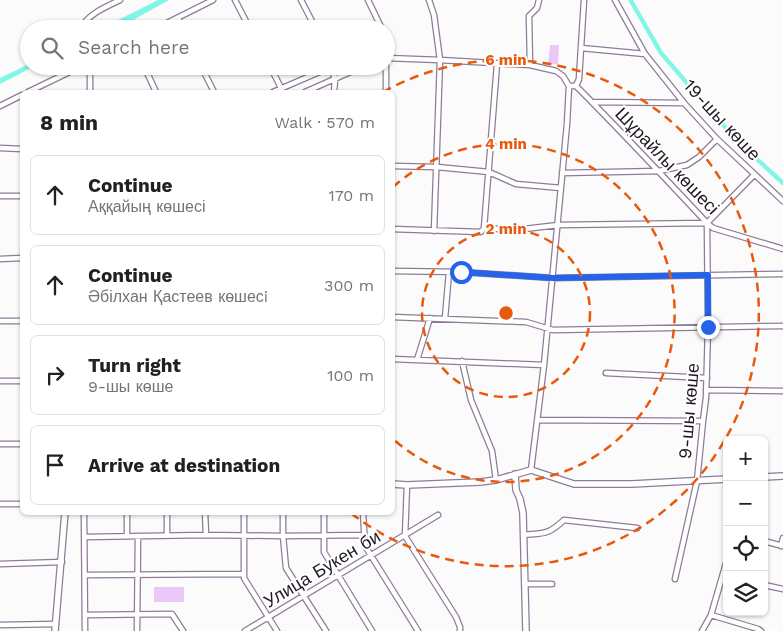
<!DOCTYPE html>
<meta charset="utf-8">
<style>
:root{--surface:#fff;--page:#f6f6f6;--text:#202124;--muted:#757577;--line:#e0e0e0}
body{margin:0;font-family:"Work Sans",sans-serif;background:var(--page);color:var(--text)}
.controls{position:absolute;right:15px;bottom:15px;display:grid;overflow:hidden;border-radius:8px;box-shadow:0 1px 4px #0004}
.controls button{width:45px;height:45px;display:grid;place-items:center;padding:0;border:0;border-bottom:1px solid var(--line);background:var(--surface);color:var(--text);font:25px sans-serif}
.stop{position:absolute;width:15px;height:15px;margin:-11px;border:4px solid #2563eb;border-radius:50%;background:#fff}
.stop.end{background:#2563eb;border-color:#fff;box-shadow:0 1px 5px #0008}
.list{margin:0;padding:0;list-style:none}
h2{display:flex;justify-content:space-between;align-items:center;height:65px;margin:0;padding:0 20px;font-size:21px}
h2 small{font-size:16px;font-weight:400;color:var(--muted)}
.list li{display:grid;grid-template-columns:32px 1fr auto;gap:15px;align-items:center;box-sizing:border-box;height:80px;margin:0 10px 10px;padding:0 10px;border:1px solid var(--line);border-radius:8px}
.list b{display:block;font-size:19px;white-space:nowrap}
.list p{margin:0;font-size:16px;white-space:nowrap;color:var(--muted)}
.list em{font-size:16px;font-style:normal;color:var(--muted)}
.icon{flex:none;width:28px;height:28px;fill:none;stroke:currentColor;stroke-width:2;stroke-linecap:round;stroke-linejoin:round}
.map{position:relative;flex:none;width:783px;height:631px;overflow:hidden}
.search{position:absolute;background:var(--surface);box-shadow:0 1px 4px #0004;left:20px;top:20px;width:375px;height:55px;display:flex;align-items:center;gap:12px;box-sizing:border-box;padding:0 18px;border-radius:28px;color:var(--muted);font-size:19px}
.panel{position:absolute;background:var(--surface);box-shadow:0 1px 4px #0004;left:20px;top:90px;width:375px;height:425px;border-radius:8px}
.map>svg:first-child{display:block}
.green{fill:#eac8f7}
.water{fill:#81f6e5}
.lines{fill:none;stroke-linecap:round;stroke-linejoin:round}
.street-casing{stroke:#8f7b97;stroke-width:7}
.secondary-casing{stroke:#8f7b97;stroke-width:8}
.street{stroke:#fff;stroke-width:4.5}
.secondary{stroke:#fff;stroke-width:5.5}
.route{stroke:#2563eb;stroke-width:6}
.ring{fill:none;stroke:#e8590c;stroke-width:2.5;stroke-dasharray:9 6}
.labels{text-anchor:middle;stroke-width:4;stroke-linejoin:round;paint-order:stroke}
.street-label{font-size:18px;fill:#211924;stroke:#fff}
.centre{fill:#e8590c;stroke:#fff;stroke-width:2.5}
.ring-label{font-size:15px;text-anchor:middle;font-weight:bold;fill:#e8590c;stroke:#fff;stroke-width:4;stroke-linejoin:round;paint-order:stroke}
</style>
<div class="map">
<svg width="783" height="631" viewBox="0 0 783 631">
<rect width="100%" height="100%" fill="#fbfbfb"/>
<!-- green -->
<path class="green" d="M550,45H559L558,64H548Z
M154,587H184V602H154Z"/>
<!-- water -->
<path class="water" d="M158,0H169L117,29H102L104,27Z
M628,0H633L663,52L738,139L783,180V186L735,142L659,54Z
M29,64V66H35L0,84V78Z"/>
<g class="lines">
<defs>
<path id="street" d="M235,0L250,29
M301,0L316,29
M368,0L382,29
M429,0L434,15L440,60L434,231
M615,0L645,54L684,103L717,139L783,201
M178,18L183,29
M81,29C87,14 106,7 120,0
M155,29L213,0
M581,48L645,54
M386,58L440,60L530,65L556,71L563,76L569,86
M530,65L529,16L537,8L539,0
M144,66L156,92
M201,66L214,92
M270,66L281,88
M331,66L335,80L334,92
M569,86H576C621,131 664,177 707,223L713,228L783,249
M576,86L579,79L584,0
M28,92L82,66
M90,92V66
M273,92L331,67
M305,92L364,66
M386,92V41
M592,102L684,103
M0,106L22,95
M0,148L22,149
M392,166L437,167L489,172L516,184L561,188
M562,173L659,171L687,165L699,157L717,139
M0,196H22
M484,228L497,64
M392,229L481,232L484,228L516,230L558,225L707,223L754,175
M0,259L22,258
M392,271L461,272L553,278L783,274
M392,317L526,322L553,330L783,326
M445,318L449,272
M0,321H22
M392,359L544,365
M417,360L430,318
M462,361L471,400L492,451L496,480
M606,373L707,378
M0,381H22
M706,390L783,391
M538,420L703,421
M0,444H22
M531,470L544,365L567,124L569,86
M407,485L405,536L456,617L460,627V631
M0,504H22
M84,512L85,631
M167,512V535
M205,512L206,535
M244,512V578L277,631
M283,512V536L286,568L326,631
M324,512V552L372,631
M363,512L365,546L418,631
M524,535C544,533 548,535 564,520L637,528
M127,536V512
M85,537L206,535L283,536L364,535
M764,541L783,546
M781,546L783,538
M727,560L711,615L758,629L761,631
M0,564L62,562
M85,575L244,574
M675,579L697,481L703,421L706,398L708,327L707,223
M525,584H552
M764,585L783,589
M85,615L172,614L183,631
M0,625L56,624
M137,631L138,536
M245,631L438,515
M702,631L711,615"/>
<path id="secondary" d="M515,474L516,490L520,499L523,513L526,631
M764,477L783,476
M392,484L407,485L480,482L496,480L531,470L574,484H632L727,479
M55,631L65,512"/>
</defs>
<!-- street casing -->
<use href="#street" class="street-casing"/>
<!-- secondary casing -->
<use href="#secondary" class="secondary-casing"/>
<!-- street -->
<use href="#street" class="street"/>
<!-- secondary -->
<use href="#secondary" class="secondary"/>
</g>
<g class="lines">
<!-- route -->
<path class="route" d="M461,272L553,278L708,275V327"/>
</g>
<!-- distance rings -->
<g class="ring">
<circle cx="506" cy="313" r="84"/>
<path d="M393 187A169 169 0 1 1 393 439"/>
<path d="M383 92A253 253 0 1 1 352 514"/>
</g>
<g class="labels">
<!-- street labels -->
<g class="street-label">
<text transform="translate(722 120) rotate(47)" y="6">19-шы көше</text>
<text transform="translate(667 161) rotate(46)" y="6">Шұрайлы көшесі</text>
<text transform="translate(689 411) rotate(-85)" y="6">9-шы көше</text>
<text transform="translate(322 569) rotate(-31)" y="6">Улица Букен би</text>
</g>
</g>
<circle cx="506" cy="313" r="8" class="centre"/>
<g class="ring-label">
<text x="506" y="65">6 min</text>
<text x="506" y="149">4 min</text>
<text x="506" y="234">2 min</text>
</g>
</svg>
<div class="controls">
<button>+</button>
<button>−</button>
<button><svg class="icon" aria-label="locate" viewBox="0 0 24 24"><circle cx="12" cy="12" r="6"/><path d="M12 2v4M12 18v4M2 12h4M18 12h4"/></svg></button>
<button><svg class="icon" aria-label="layers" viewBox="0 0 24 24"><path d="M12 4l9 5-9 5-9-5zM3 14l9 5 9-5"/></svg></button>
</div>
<div class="stop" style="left:461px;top:272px"></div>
<div class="stop end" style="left:708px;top:327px"></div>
<div class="search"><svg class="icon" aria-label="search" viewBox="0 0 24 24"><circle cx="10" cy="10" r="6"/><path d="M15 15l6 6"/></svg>Search here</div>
<section class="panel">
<h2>8 min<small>Walk · 570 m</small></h2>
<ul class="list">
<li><svg class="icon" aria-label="ahead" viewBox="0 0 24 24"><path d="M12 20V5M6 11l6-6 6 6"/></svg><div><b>Continue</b><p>Аққайың көшесі</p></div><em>170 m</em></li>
<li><svg class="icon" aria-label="ahead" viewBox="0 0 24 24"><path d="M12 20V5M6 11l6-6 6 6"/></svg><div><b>Continue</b><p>Әбілхан Қастеев көшесi</p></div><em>300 m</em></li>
<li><svg class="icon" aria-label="right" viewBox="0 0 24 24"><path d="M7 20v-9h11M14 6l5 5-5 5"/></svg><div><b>Turn right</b><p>9-шы көше</p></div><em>100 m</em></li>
<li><svg class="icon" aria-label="arrive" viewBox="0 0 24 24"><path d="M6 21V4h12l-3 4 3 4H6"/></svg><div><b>Arrive at destination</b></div></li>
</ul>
</section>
</div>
